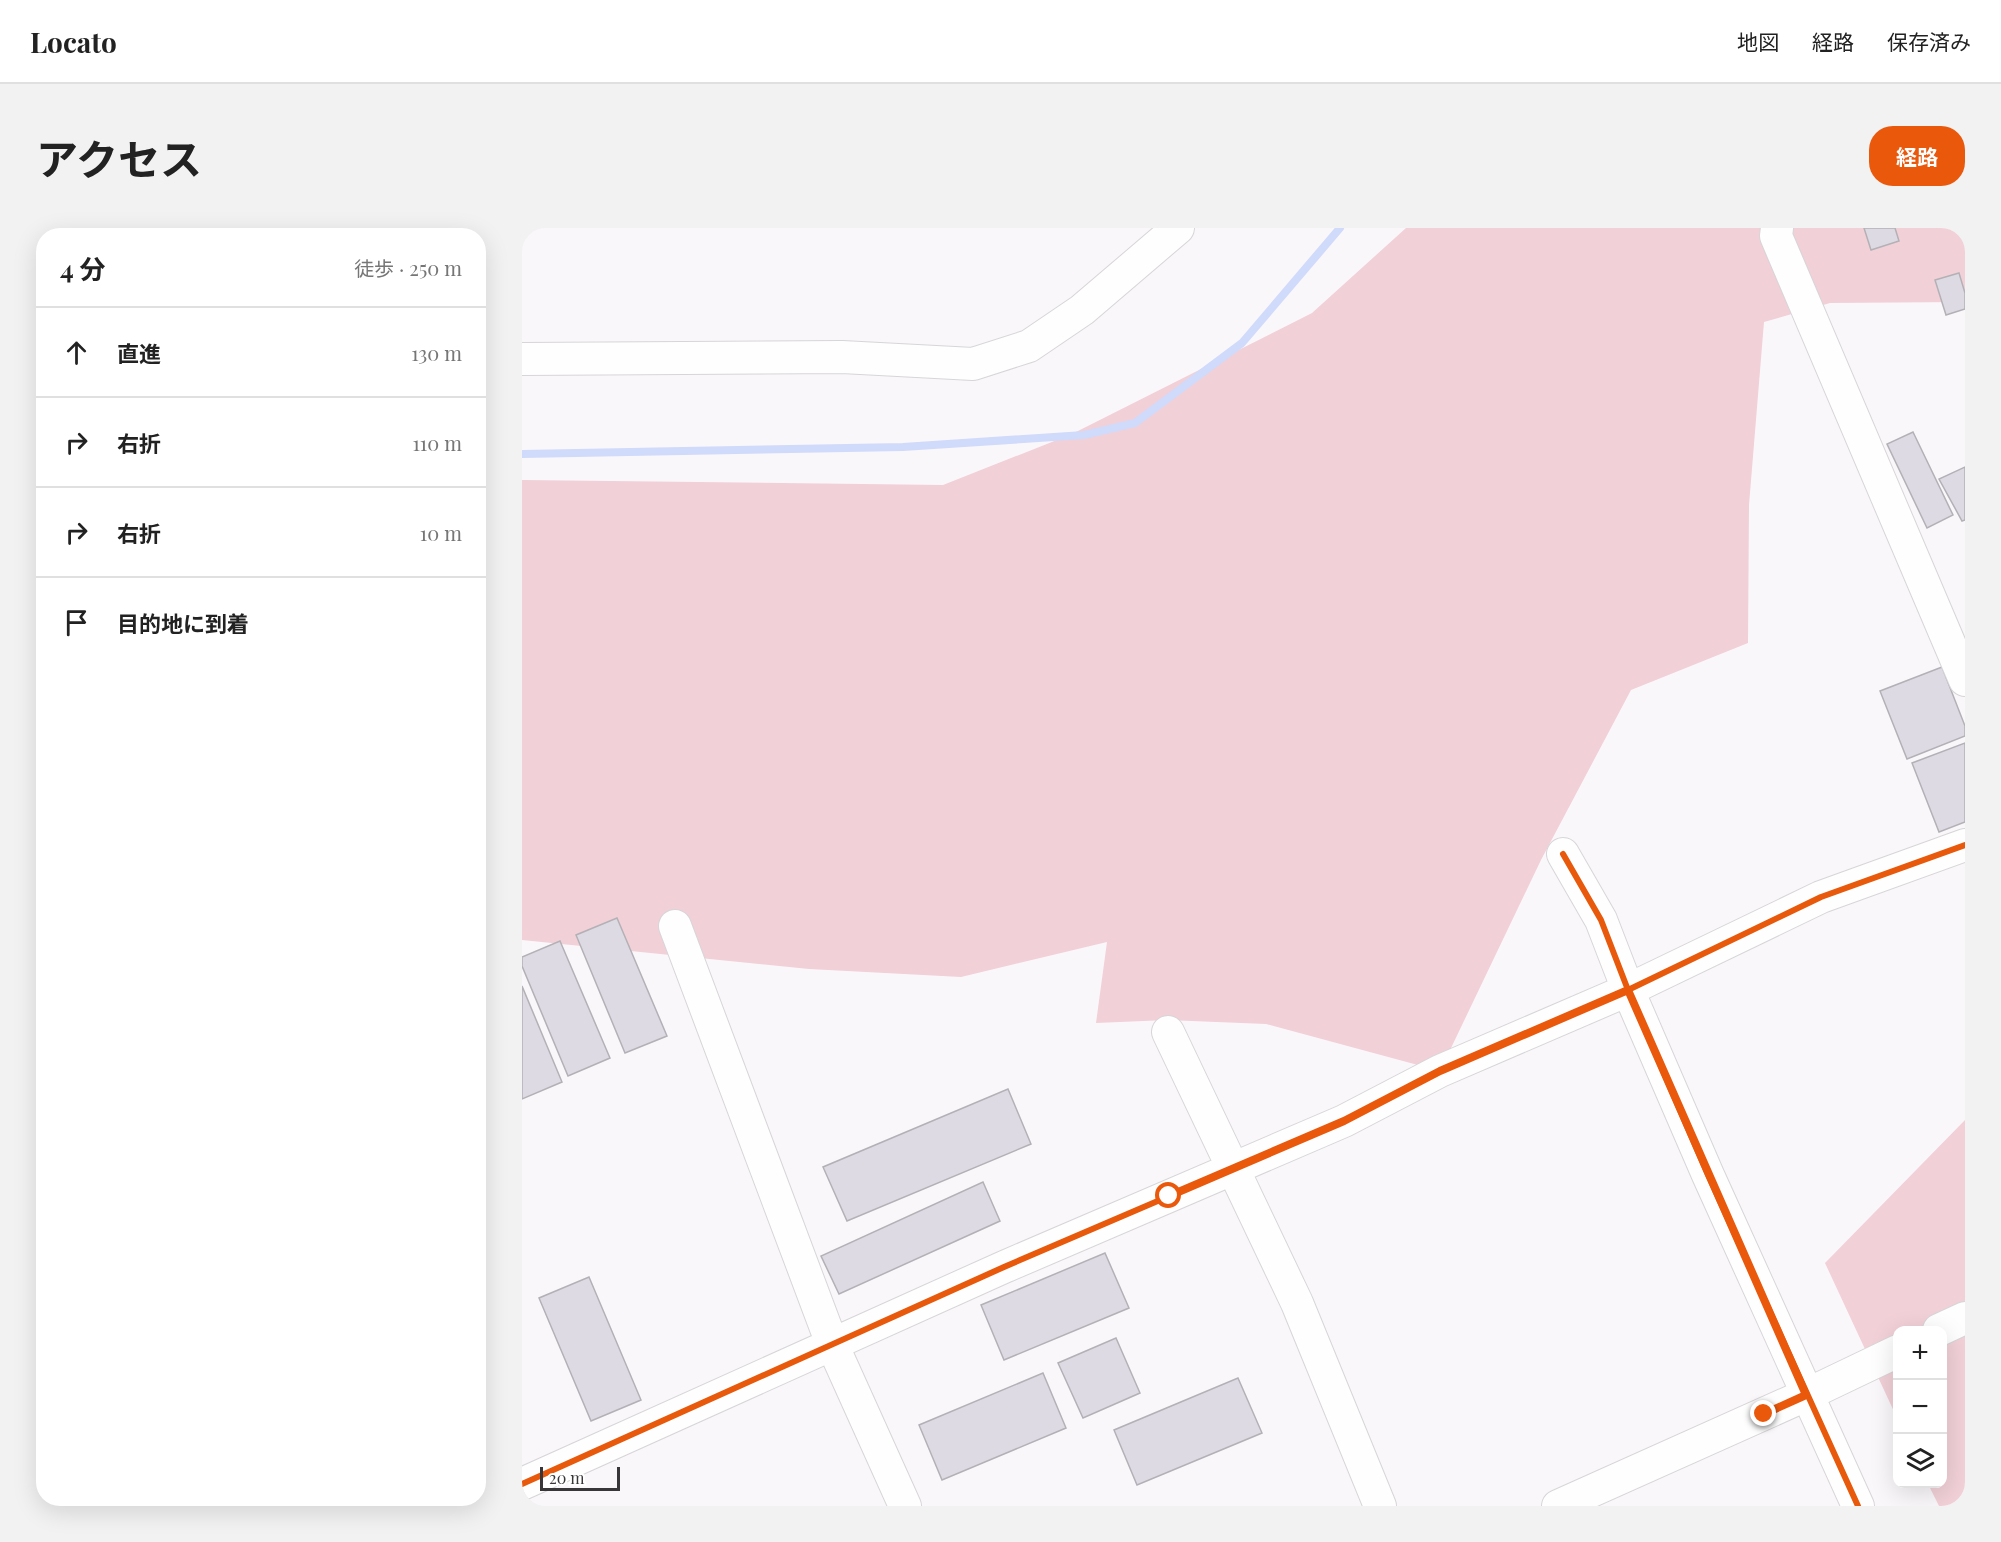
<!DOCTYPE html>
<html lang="ja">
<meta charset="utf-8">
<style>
:root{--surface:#fff;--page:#f2f2f2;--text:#222;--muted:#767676;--line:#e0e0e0;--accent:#ea580c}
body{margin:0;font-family:"Playfair Display","Noto Sans JP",serif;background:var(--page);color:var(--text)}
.controls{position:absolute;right:18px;bottom:18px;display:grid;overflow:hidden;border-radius:12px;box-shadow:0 6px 24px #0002}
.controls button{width:54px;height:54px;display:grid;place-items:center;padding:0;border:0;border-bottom:2px solid var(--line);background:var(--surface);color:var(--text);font:30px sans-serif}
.scale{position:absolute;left:18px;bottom:15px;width:80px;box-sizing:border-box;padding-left:6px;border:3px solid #383638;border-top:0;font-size:16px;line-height:21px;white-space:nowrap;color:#383638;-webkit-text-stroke:4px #fff;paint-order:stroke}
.stop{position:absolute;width:18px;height:18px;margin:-14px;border:4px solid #ea580c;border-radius:50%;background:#fff}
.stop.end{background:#ea580c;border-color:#fff;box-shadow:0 2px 6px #0008}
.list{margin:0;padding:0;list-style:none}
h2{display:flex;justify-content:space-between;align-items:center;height:78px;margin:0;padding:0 24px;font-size:26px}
h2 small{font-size:20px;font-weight:400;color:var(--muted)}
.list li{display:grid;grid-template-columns:39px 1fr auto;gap:18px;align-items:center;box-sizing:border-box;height:90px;padding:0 24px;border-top:2px solid var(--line)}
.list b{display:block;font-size:22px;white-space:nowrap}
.list em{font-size:20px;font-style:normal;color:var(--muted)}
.icon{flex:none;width:33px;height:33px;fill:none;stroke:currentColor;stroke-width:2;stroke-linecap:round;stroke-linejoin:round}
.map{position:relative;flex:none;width:1443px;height:1278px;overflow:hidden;border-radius:24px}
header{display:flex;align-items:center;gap:36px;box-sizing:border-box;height:84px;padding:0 30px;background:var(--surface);border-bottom:2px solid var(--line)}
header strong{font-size:28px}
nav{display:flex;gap:33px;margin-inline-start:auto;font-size:21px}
.intro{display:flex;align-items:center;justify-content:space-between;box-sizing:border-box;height:144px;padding:0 36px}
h1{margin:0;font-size:42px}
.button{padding:15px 27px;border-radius:24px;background:var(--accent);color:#fff;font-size:21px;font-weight:700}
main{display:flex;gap:36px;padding:0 36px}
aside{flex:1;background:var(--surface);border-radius:24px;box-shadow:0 6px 24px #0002}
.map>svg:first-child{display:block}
.forest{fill:#f1d0d7}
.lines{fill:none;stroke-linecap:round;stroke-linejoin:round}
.stream{stroke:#d0dafa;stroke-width:8}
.building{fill:#dddae4;stroke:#b3b1b5;stroke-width:1.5}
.minor-casing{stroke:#d7d5d8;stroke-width:34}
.minor{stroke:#fefefe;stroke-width:32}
.cycleway-casing{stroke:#fff;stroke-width:10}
.cycleway{stroke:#e8590c;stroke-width:6}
.route{stroke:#ea580c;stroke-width:8}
</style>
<header>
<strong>Locato</strong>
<nav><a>地図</a><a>経路</a><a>保存済み</a></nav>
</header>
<div class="intro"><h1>アクセス</h1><a class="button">経路</a></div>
<main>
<aside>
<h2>4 分<small>徒歩 · 250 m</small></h2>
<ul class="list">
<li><svg class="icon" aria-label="ahead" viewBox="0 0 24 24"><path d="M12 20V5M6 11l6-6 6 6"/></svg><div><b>直進</b></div><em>130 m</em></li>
<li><svg class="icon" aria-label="right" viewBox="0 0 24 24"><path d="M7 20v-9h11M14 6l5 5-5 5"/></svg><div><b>右折</b></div><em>110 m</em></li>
<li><svg class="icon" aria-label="right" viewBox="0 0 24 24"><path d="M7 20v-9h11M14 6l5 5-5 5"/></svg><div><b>右折</b></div><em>10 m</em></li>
<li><svg class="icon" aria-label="arrive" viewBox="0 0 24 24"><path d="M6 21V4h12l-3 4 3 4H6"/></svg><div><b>目的地に到着</b></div></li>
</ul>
</aside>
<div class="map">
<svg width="1443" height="1278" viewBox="0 0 1443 1278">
<rect width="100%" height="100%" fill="#faf7fb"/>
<!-- forest -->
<path class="forest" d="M884,0H1443V74L1308,75L1242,94L1227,277L1226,415L1109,462L1019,632L918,843L744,796L645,792L574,795L585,714L439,749L287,741L0,712V252L421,257L550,206L790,85Z
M1443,892V1278H1417L1406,1256H1420V1102H1376L1375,1190L1303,1035Z"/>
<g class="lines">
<!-- stream -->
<path class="stream" d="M0,226L381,219L562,207L613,195L720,115L818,0"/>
</g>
<!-- building -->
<path class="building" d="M1342,0H1373L1377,13L1349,22Z
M1437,45L1443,65V81L1424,87L1413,52Z
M1391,204L1431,287L1405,300L1365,216Z
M1443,239V292L1440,293L1417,251Z
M1420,439L1443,498V508L1385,531L1358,463Z
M1443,515V594L1417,604L1390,535Z
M95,690L145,808L103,825L54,707Z
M38,713L88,830L46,848L0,738V729Z
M0,758L40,854L0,871Z
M486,861L509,916L325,993L301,939Z
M461,954L478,993L317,1066L299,1028Z
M583,1025L607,1080L482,1132L459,1077Z
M67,1049L119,1172L69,1193L17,1070Z
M594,1110L618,1165L561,1190L536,1135Z
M521,1145L544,1200L420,1252L397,1197Z
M716,1150L740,1205L615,1257L592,1202Z"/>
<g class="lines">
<defs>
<path id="minor" d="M1255,0L1254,8L1443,452
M0,131L320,129L451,136L507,118L560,82L656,0
M1041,626L1079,692L1106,762L1186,947L1336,1278
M153,698L310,1116L383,1278
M646,804L775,1075L858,1278
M1417,1102L1443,1090
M0,1256L482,1039L822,893L918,843L1106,762L1299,669L1443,617
M1036,1278L1284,1167L1376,1123"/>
</defs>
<!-- minor casing -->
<use href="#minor" class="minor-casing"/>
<!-- minor -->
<use href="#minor" class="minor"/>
<defs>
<path id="cycleway" d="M1041,626L1079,692L1106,762L1186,947L1336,1278
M0,1256L482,1039L822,893L918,843L1106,762L1299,669L1443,617"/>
</defs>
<!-- cycleway casing -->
<use href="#cycleway" class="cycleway-casing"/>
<!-- cycleway -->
<use href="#cycleway" class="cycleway"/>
</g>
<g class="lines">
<!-- route -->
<path class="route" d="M647,968L822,893L918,843L1106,762L1284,1167L1242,1186"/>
</g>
</svg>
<div class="controls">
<button>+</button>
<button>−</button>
<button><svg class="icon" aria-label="layers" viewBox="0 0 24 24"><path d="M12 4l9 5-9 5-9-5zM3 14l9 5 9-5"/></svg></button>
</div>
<div class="scale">20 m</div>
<div class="stop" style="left:647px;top:968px"></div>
<div class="stop end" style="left:1242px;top:1186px"></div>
</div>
</main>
